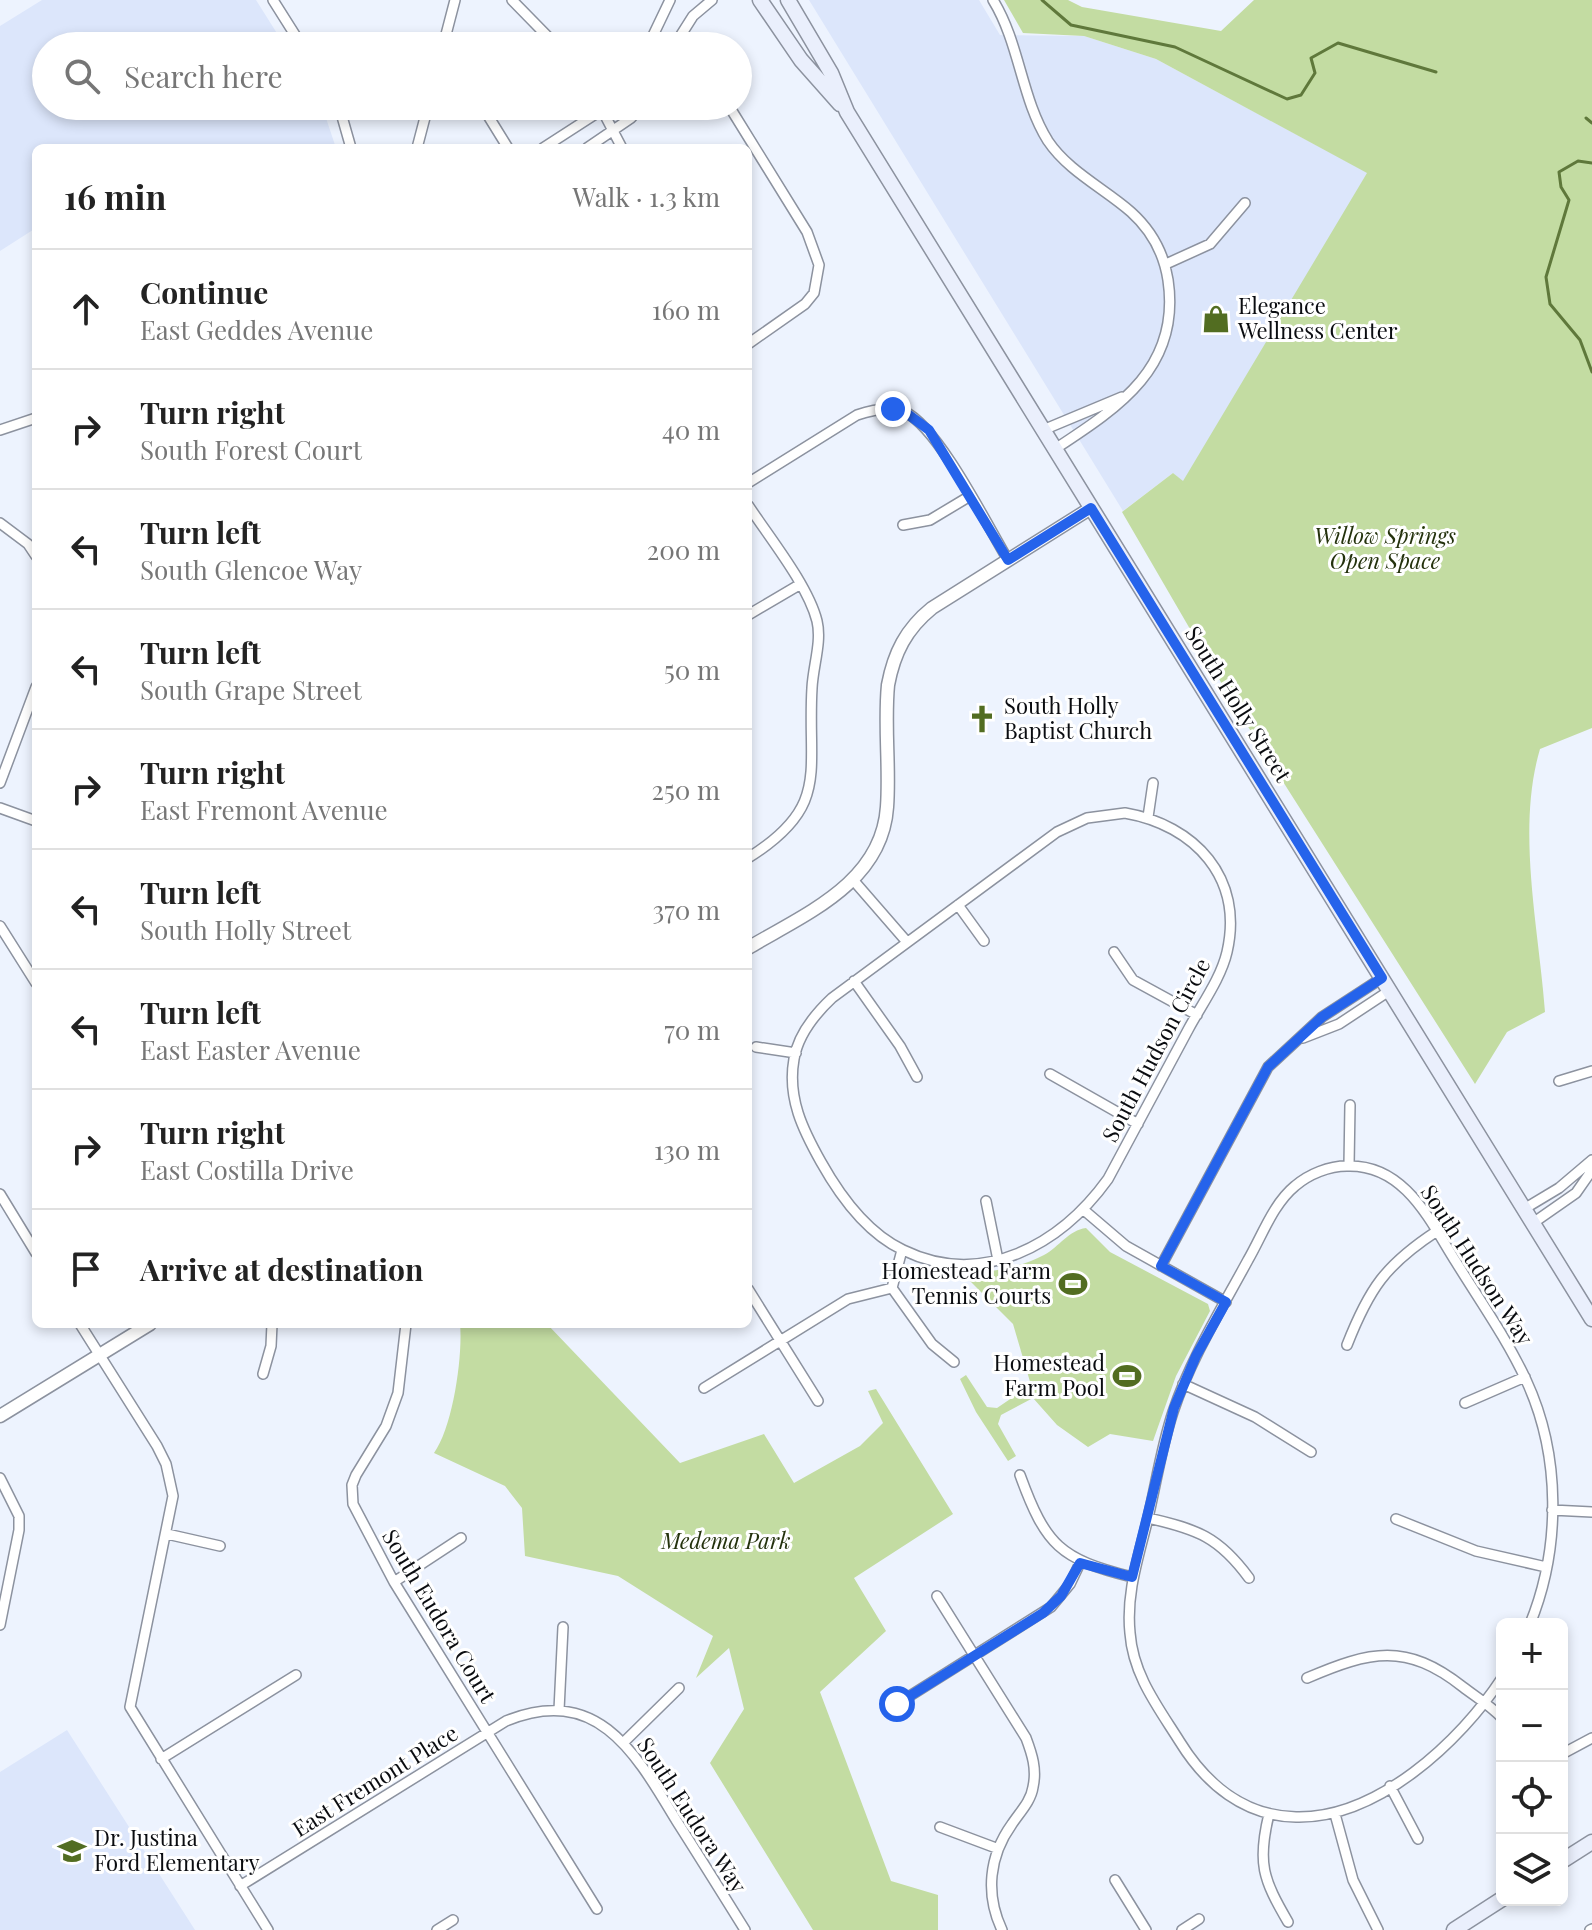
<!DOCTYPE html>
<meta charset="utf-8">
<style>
:root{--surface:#fff;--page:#f2f2f2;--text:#222;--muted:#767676;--line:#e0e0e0}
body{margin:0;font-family:"Playfair Display",serif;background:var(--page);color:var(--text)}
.controls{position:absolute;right:24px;bottom:24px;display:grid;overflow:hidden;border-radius:12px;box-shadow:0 4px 12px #0003}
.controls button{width:72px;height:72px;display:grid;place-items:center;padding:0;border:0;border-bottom:2px solid var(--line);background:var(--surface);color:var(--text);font:40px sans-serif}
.stop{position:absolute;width:24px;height:24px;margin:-18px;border:6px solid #2563eb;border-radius:50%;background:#fff}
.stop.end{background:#2563eb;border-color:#fff;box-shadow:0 2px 8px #0008}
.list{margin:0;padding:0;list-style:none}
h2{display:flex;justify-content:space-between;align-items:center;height:104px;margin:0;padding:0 32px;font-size:34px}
h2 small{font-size:26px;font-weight:400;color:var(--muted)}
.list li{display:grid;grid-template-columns:52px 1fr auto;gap:24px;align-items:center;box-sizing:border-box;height:120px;padding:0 32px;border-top:2px solid var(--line)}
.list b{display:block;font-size:30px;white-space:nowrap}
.list p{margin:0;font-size:26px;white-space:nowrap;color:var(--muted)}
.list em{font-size:26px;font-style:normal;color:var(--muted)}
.icon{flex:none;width:44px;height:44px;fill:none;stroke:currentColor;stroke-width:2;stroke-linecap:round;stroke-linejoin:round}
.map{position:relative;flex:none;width:1592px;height:1930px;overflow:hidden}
.search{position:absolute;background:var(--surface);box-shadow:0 4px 12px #0003;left:32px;top:32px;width:720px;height:88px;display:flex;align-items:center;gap:20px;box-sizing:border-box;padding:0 28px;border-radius:44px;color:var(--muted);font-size:30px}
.panel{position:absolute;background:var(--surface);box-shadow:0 4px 12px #0003;left:32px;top:144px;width:720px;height:1184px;border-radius:12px}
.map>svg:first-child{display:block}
.built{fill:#dce6fb}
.green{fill:#c3dca2}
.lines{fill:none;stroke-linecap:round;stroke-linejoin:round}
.stream{stroke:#5f783b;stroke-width:3}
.minor-casing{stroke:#8c929f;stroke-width:12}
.tertiary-casing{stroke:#8c929f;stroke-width:15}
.secondary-casing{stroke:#8c929f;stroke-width:17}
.minor{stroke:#fff;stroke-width:9}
.tertiary{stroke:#fff;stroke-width:12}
.secondary{stroke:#eaeffc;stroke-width:14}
.route{stroke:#2563eb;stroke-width:10}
.labels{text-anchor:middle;stroke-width:6;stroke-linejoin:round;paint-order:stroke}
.poi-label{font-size:22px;fill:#0a0c10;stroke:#fff;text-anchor:start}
.park-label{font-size:22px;font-style:italic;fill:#24320d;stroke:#fff}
.street-label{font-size:22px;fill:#0a0c10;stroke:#fff}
</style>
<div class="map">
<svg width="1592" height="1930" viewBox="0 0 1592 1930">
<rect width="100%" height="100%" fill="#edf3fe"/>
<!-- built -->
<path class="built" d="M42,0H256L285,46H46V106H322L336,148H36V228L0,251V26Z
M809,0H979L1000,35L1084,36L1156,59L1368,173L1183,482L1173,473L1123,511Z
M67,1730L195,1930H0V1772Z"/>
<!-- green -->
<path class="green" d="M1004,0H1068L1082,7L1221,31L1254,0H1592V728L1540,749C1516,830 1539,929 1545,1012L1507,1032L1475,1084L1233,703L1122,512L1173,473L1183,481L1367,173L1156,59L1084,36L1023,33Z
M1086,1228L1110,1252L1208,1304L1210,1311L1176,1376L1153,1441L1110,1434L1088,1447L1057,1425L1033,1398L1001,1415L998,1424L1016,1456L1008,1461L976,1412L960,1379L966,1375L987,1407L997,1408L1031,1385L1013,1324L964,1275C991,1271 1020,1268 1044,1255C1059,1247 1069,1230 1086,1228Z
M460,1324H547L680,1463L764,1434L794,1483L860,1446L883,1423L868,1391L876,1389L953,1514L854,1578L886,1631L820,1692L891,1881L938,1895V1930H813L710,1763L744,1709L729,1648L696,1678L713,1636L618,1576L525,1556L522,1508L505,1486L434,1453C453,1427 463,1355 460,1324Z"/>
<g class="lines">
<!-- stream -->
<path class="stream" d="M1042,0L1071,25L1175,47L1287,99L1301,95L1315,73L1311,58L1338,43L1436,72
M1586,118L1592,123
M1592,163L1578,161L1559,172L1561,187L1569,200L1546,277L1550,304L1580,340L1592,372"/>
<defs>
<path id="minor" d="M273,0L302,46
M512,0L557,46
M993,0C1020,44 1021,98 1048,141C1068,171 1105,189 1131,212C1151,230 1164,254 1168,280C1181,367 1119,407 1055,449
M443,46L455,0
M648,46L670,0
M674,46L693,16L712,0
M339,106L351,148
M452,106L487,114L508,148
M600,106L622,148
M729,106L807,232L819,265L814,293L805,304L748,344
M417,148L428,106
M543,148L608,106
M587,148L631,118L642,106
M1166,264L1210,244L1245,203
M0,430L36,418
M1043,430L1122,397
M748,483L857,415C872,410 890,406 905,412C939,428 987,525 1008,560
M748,505C769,537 808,585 817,621C822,642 813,666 812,688C807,772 831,806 748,858
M0,523L28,544L36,556
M903,525L930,520L970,496
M748,615L799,585
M0,783L36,687
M0,808L36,821
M1125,813C1195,825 1244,878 1227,952C1221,978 1202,1004 1189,1028C1162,1079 1135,1129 1108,1179C1061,1244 983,1289 903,1250C867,1233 840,1196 821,1162C803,1130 787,1098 794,1059C798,1035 815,1014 832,998L1057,832L1087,818Z
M1148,817L1153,783
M854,881L907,942
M958,905L984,941
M0,926L36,983
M1114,952L1133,980L1197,1015
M854,981L900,1046L917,1077
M1303,1038L1339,1024L1389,991
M756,1047L796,1053
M1050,1074L1138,1124
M1559,1081L1592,1071
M1349,1165L1350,1105
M0,1194L36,1253
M986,1201L998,1260
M1524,1209L1559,1188L1592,1160
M1085,1211L1126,1246L1226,1302
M1533,1223L1576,1193L1592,1170
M902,1250L892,1288L932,1344L954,1362
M1161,1266L1268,1067L1322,1017L1382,978
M748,1289L818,1401
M80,1324L157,1446L166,1464L173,1496L130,1707L268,1930
M406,1324L398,1393L386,1426L356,1475L352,1485L353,1504L394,1582L597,1909
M1347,1345C1369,1289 1385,1265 1437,1231
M263,1374L271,1346L272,1324
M1183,1384L1255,1417L1311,1452
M704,1388L848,1299L892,1288
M1465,1403L1525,1377
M1020,1475C1046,1546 1060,1559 1132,1577
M0,1478L19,1516V1530L0,1625
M1552,1510L1592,1512
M1148,1518C1197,1529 1219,1537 1249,1578
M1396,1519L1476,1551L1546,1567
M167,1534L220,1546
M394,1582L461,1538
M937,1596L1026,1738C1032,1754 1037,1769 1033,1787C1031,1801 1020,1812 1012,1824C989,1856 985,1894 1002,1930
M1307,1678C1370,1651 1406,1642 1463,1687C1476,1697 1491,1706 1502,1718
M1502,1678C1460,1742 1377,1819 1296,1817C1244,1816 1206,1784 1180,1742C1158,1707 1133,1675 1130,1633C1126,1594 1138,1559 1147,1522C1156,1485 1161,1448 1173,1412C1191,1358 1221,1310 1248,1260C1262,1236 1273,1204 1295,1186C1309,1174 1329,1166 1347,1166C1405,1164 1430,1221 1456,1262C1480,1301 1507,1339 1526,1380C1561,1455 1561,1548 1530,1624
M897,1704L1051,1607L1070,1584L1080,1563
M559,1710L563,1627
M624,1742L679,1688
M1562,1754L1592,1738
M161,1759L296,1675
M1390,1786L1418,1839
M1269,1814C1257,1863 1263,1879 1288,1922
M1335,1814L1353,1880L1378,1930
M940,1827L996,1848
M1115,1880L1146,1930
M240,1886L506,1721C597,1684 635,1752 676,1820C699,1856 722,1893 745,1930
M437,1930L453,1920
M1182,1930L1199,1919
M1590,1930L1592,1929"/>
<path id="tertiary" d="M748,948C805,914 882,883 887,807C890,767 884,726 888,685C894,653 906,629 932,608L1091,508
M0,1416L150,1324"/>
<path id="secondary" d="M760,0L801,60L840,104
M788,0L831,73L847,112L1592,1319
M1562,1861L1592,1842
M1454,1930L1502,1899"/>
</defs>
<!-- minor casing -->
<use href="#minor" class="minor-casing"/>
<!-- tertiary casing -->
<use href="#tertiary" class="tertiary-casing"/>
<!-- secondary casing -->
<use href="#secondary" class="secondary-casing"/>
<!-- minor -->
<use href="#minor" class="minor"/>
<!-- tertiary -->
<use href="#tertiary" class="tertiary"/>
<!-- secondary -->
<use href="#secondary" class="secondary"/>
</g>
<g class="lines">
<!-- route -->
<path class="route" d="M893,409L905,412L929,430L1008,560L1091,508L1382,978L1322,1017L1268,1067L1161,1266L1226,1302L1196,1356L1174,1408L1132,1577L1080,1563L1061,1596L1043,1613L897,1704"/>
</g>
<!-- icons -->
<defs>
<symbol id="shop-bare" viewBox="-9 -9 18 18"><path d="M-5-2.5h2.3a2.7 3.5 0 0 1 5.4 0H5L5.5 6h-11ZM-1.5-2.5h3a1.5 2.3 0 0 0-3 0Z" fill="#526d21" stroke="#fff" stroke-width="2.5" paint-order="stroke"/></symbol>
<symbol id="church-bare" viewBox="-9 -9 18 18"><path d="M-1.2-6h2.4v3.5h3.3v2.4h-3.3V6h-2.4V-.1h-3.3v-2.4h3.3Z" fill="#526d21" stroke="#fff" stroke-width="2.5" paint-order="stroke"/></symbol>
<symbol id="stadium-bare" viewBox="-9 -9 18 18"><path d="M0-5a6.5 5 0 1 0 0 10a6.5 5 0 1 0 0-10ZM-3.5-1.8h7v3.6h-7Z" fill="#526d21" stroke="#fff" stroke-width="2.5" paint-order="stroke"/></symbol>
<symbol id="school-bare" viewBox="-9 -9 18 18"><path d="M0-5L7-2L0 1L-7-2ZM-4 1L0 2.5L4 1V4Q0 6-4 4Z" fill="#526d21" stroke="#fff" stroke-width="2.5" paint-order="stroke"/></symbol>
</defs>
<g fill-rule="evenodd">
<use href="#shop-bare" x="1196" y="299" width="40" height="40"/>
<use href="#church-bare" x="962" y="699" width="40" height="40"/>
<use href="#stadium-bare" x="1053" y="1264" width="40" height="40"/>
<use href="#stadium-bare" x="1107" y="1356" width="40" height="40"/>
<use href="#school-bare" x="52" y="1831" width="40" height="40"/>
</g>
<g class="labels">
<!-- poi labels -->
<g class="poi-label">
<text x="1238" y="314">Elegance<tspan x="1238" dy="25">Wellness Center</tspan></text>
<text x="1004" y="714">South Holly<tspan x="1004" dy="25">Baptist Church</tspan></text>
<text x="1051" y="1279" text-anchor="end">Homestead Farm<tspan x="1051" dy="25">Tennis Courts</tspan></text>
<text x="1105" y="1371" text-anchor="end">Homestead<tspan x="1105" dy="25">Farm Pool</tspan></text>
<text x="94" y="1846">Dr. Justina<tspan x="94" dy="25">Ford Elementary</tspan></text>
</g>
<!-- park labels -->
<g class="park-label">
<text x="1385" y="544">Willow Springs<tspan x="1385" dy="25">Open Space</tspan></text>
<text x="726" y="1549">Medema Park</text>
</g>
<!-- street labels -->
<g class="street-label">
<text transform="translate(1238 704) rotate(58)" y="8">South Holly Street</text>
<text transform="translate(1156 1050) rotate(-62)" y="8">South Hudson Circle</text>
<text transform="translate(1477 1265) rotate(57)" y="8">South Hudson Way</text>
<text transform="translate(439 1616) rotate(59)" y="8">South Eudora Court</text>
<text transform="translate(375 1781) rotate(-32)" y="8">East Fremont Place</text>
<text transform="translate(692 1815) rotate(57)" y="8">South Eudora Way</text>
</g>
</g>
</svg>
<div class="controls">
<button>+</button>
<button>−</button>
<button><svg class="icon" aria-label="locate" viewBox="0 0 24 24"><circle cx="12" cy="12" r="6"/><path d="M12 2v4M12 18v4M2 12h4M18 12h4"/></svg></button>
<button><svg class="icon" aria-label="layers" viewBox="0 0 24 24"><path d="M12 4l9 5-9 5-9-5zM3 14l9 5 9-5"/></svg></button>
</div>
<div class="stop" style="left:897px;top:1704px"></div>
<div class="stop end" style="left:893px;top:409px"></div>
<div class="search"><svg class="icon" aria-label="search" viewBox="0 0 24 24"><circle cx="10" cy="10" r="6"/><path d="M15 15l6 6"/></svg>Search here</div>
<section class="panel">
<h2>16 min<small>Walk · 1.3 km</small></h2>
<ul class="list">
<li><svg class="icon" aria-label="ahead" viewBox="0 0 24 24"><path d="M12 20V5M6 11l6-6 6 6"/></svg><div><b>Continue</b><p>East Geddes Avenue</p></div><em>160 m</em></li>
<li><svg class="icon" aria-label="right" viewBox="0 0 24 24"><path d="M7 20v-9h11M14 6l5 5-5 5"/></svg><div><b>Turn right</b><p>South Forest Court</p></div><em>40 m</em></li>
<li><svg class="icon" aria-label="left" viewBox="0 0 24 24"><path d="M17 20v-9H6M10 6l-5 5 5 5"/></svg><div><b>Turn left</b><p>South Glencoe Way</p></div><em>200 m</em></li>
<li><svg class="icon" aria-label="left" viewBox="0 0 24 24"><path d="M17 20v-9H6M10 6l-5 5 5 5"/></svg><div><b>Turn left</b><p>South Grape Street</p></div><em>50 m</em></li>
<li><svg class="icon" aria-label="right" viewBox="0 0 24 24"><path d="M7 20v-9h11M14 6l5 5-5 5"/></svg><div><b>Turn right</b><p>East Fremont Avenue</p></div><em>250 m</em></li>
<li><svg class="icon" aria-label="left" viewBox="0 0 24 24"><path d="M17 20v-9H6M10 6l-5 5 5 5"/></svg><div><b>Turn left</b><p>South Holly Street</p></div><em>370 m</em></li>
<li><svg class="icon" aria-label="left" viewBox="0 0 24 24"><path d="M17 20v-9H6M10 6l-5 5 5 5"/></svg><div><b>Turn left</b><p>East Easter Avenue</p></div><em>70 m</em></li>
<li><svg class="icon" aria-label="right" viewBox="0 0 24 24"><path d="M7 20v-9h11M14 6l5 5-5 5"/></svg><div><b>Turn right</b><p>East Costilla Drive</p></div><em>130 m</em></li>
<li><svg class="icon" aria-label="arrive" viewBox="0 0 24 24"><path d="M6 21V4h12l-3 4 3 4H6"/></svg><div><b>Arrive at destination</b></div></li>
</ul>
</section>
</div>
